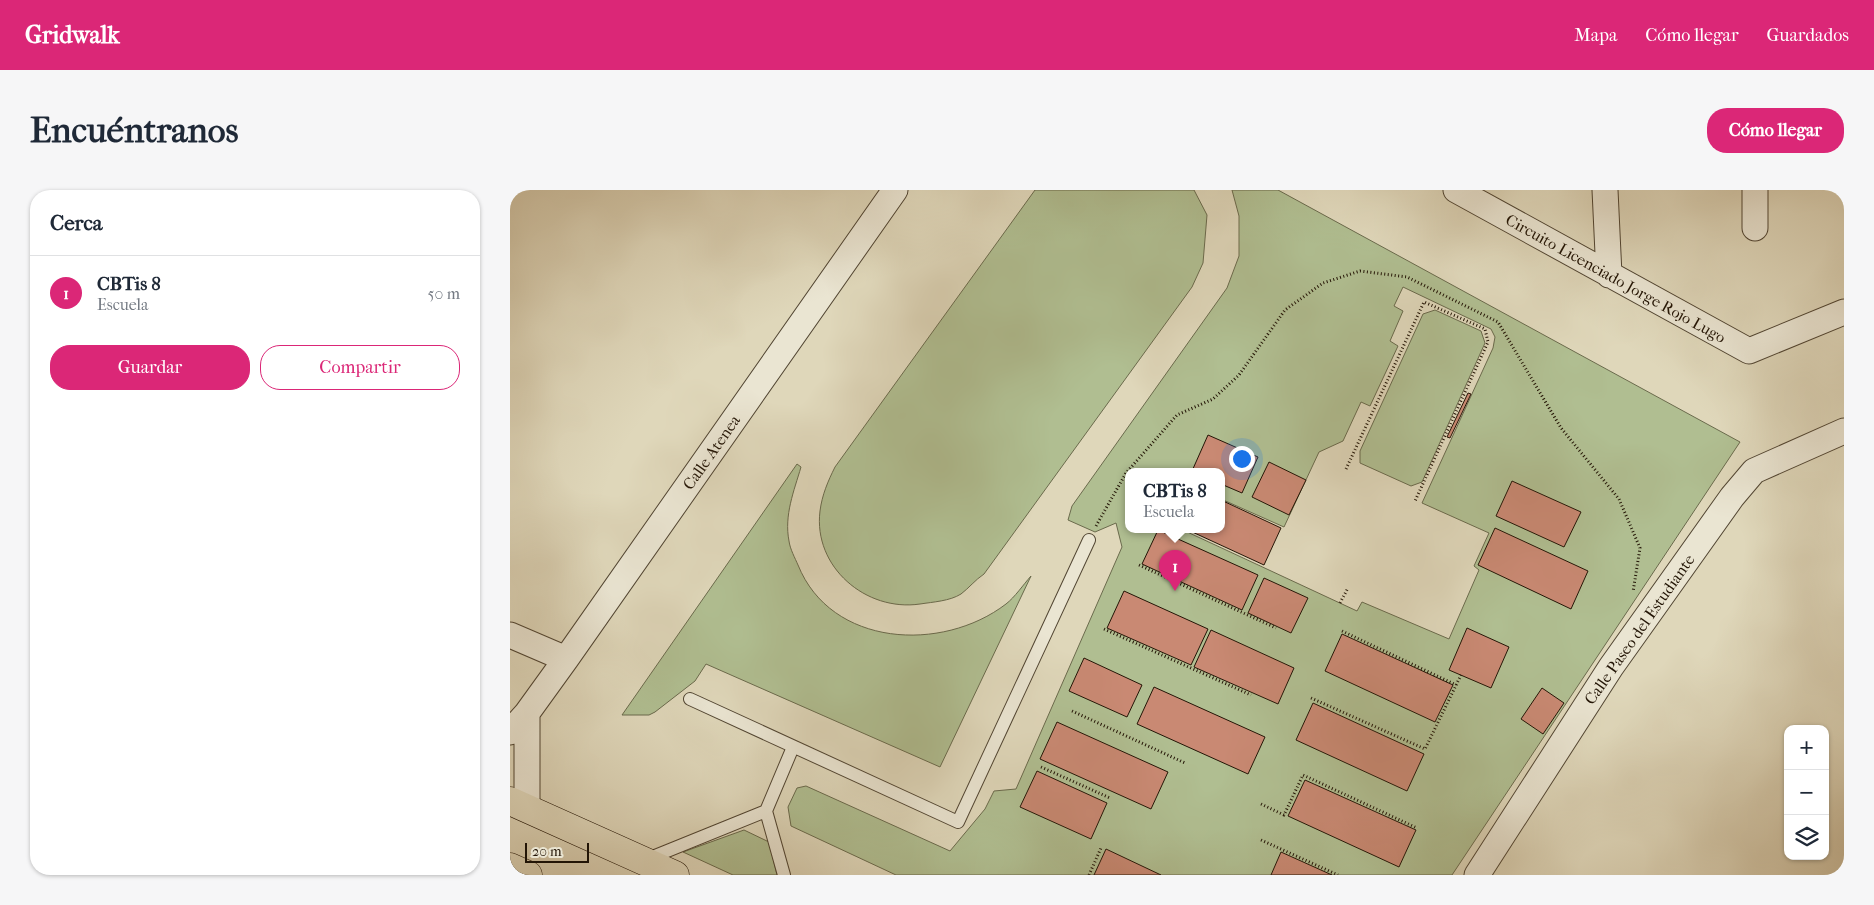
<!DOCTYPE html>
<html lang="es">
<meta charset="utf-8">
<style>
:root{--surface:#fff;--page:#f6f6f7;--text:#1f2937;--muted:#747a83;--line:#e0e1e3;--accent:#db2777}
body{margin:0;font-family:"IM FELL French Canon",serif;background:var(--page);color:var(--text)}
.controls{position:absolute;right:15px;bottom:15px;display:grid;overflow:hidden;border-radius:10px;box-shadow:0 1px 4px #0004}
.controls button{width:45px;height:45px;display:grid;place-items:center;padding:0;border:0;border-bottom:1px solid var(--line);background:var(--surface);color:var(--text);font:25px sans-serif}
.scale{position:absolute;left:15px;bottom:12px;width:64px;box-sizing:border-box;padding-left:5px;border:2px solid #231506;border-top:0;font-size:14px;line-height:18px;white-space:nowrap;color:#231506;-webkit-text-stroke:4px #eae5d2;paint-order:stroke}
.you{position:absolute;left:731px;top:268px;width:18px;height:18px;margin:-12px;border:4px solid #fff;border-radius:50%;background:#1a73e8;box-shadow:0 0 0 8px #1a73e833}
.badge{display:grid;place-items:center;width:32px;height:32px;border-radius:50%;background:var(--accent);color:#fff;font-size:16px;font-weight:700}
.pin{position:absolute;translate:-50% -41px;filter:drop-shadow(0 1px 2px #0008)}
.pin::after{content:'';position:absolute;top:26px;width:18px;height:15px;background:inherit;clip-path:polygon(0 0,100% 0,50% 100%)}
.popup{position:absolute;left:615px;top:278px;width:100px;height:65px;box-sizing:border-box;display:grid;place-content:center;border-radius:10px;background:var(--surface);filter:drop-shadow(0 1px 4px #0005);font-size:16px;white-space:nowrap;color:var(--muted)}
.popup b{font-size:19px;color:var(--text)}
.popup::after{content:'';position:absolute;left:50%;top:100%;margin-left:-10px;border:10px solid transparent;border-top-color:var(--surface)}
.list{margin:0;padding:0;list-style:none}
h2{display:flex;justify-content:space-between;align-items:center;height:65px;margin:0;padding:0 20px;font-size:21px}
h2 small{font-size:16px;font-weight:400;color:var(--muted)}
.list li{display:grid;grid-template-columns:32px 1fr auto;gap:15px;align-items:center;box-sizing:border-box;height:75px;padding:0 20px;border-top:1px solid var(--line)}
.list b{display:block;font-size:19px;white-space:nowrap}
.list p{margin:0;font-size:16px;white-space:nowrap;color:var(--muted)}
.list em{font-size:16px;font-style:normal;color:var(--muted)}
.actions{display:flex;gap:10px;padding:15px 20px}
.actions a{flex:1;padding:11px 0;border:1px solid var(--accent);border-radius:20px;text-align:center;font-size:18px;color:var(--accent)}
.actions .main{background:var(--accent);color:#fff}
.icon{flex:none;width:28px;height:28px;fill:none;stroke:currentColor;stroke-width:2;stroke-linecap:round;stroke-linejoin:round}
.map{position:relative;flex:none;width:1334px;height:685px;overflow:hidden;border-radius:20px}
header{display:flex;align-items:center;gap:30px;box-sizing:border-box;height:70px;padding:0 25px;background:var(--accent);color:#fff}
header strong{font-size:24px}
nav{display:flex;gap:28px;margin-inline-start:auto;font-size:18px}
.intro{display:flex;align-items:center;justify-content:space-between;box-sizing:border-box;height:120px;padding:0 30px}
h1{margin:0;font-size:35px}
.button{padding:12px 22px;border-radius:20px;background:var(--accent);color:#fff;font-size:18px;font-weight:700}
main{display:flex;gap:30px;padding:0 30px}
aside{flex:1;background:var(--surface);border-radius:20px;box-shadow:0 1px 4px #0004}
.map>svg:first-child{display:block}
.green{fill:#b0be91;stroke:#6a6a4c;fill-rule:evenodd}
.building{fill:#c98973;stroke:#231506}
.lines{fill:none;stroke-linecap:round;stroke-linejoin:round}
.service-casing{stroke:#524633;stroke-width:14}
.minor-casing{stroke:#524633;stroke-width:27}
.primary-casing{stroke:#231506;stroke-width:29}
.path{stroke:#231506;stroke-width:3;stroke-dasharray:1 2.5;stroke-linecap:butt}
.service{stroke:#eae5d2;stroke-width:12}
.minor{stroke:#eae5d2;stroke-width:25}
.primary{stroke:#dfd7ba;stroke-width:28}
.labels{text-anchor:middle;stroke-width:4;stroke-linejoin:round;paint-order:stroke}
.street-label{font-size:16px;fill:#231506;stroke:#eae5d2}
</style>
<header>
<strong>Gridwalk</strong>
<nav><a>Mapa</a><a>Cómo llegar</a><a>Guardados</a></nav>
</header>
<div class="intro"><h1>Encuéntranos</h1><a class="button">Cómo llegar</a></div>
<main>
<aside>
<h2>Cerca<small></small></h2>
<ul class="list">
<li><span class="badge">1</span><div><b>CBTis 8</b><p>Escuela</p></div><em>50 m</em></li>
</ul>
<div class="actions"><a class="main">Guardar</a><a>Compartir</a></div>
</aside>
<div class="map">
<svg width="1334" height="685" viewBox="0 0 1334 685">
<rect width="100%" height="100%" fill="#dfd7ba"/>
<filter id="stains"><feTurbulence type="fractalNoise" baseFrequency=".004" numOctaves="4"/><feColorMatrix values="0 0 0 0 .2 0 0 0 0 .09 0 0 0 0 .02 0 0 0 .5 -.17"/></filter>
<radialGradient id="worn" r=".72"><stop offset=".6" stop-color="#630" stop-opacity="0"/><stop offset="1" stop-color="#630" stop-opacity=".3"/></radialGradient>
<!-- green -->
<path class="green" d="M525,0H684L697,25L693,73L682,97L474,384C465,390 459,398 451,404C440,411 423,412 410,414C356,422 303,377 310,321C312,305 318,291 325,277Z
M722,0H768L1230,252L942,685H386L281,636L278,617L287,598L296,596L440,661L475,619L484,601L506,599L612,357L606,333L585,342L558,330L562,316L717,98L729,66V26ZM893,97L981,139L985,147L983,158L912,313L979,343L964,376L969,380L939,449L852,412L847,421L673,340H619V282H711V309L774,337L809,262L833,251L851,212L860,216L888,156L880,151L893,121L884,116Z
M925,120L971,141L975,153L912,292L901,296L850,273V261L913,124Z
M287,274L291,277C284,301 274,325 279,351C280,359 285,368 288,375C321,457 432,463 496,414C505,407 513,395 521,386L430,577L196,474L185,491L145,522L139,525H112Z
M234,640L259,652L267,685H223L173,662Z"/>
<!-- building -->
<path class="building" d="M958,203L961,204L940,248L937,247Z
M698,245L748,267L732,303L711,294V282L682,281Z
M759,272L796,290L779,325L742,307Z
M1002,291L1071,322L1054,357L986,326Z
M711,310L771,338L754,375L678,340H711Z
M985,338L1078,381L1061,419L968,375Z
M648,340L748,385L732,420L632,374Z
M754,388L798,408L781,443L738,423Z
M614,401L698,439L681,475L597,438Z
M957,438L999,457L981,498L939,480Z
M701,440L784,478L768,514L684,477Z
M832,444L943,495L925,532L815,481Z
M574,468L632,495L617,527L559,501Z
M644,497L755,547L738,584L627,534Z
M1032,498L1054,513L1033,544L1011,529Z
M803,513L914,564L897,601L786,550Z
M547,532L658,582L641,619L530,569Z
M527,581L597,613L581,649L510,617Z
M795,590L906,640L889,677L778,626Z
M596,659L651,685H584Z
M771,662L822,685H761Z"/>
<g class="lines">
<defs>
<path id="service" d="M180,509L448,632L579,350
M135,670L256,621
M274,685L256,621L283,557"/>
<path id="minor" d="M946,0L1239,161L1334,122
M1095,0L1099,85
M1245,38V0
M0,445L56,469
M17,523V619
M0,542L17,523L56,469L385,0
M967,685L1101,477L1222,307L1244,281L1334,241"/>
<path id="primary" d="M0,611L165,685
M0,677L18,685"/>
</defs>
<!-- service casing -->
<use href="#service" class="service-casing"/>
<!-- minor casing -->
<use href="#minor" class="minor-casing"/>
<!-- primary casing -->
<use href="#primary" class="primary-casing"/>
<!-- path -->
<path class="path" d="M836,279L914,112L975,139L978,152L905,311
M586,336L616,283L667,225L703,209L729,185L775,120L813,93L850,81L897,87L988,132L1051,238L1109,309L1130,358L1123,402
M629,375L766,438
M830,413L838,398
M594,439L741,505
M832,441L946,495
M801,508L915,559L951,485
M562,521L675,573
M531,577L600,608
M751,614L774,625L793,585L907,638
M751,650L828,685
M579,685L591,658"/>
<!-- service -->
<use href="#service" class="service"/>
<!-- minor -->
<use href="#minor" class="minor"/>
<!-- primary -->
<use href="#primary" class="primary"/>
</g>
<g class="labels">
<!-- street labels -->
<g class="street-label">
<text transform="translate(1106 88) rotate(29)" y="6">Circuito Licenciado Jorge Rojo Lugo</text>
<text transform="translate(201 262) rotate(-55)" y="6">Calle Atenea</text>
<text transform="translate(1129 439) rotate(-55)" y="6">Calle Paseo del Estudiante</text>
</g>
</g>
<rect width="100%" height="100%" filter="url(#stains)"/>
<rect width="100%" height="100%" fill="url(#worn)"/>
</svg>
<div class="controls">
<button>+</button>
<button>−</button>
<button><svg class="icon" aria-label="layers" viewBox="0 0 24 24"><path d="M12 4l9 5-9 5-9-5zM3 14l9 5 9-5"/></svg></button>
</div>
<div class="scale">20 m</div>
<div class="you"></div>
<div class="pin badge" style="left:665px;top:401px">1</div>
<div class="popup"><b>CBTis 8</b>Escuela</div>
</div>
</main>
